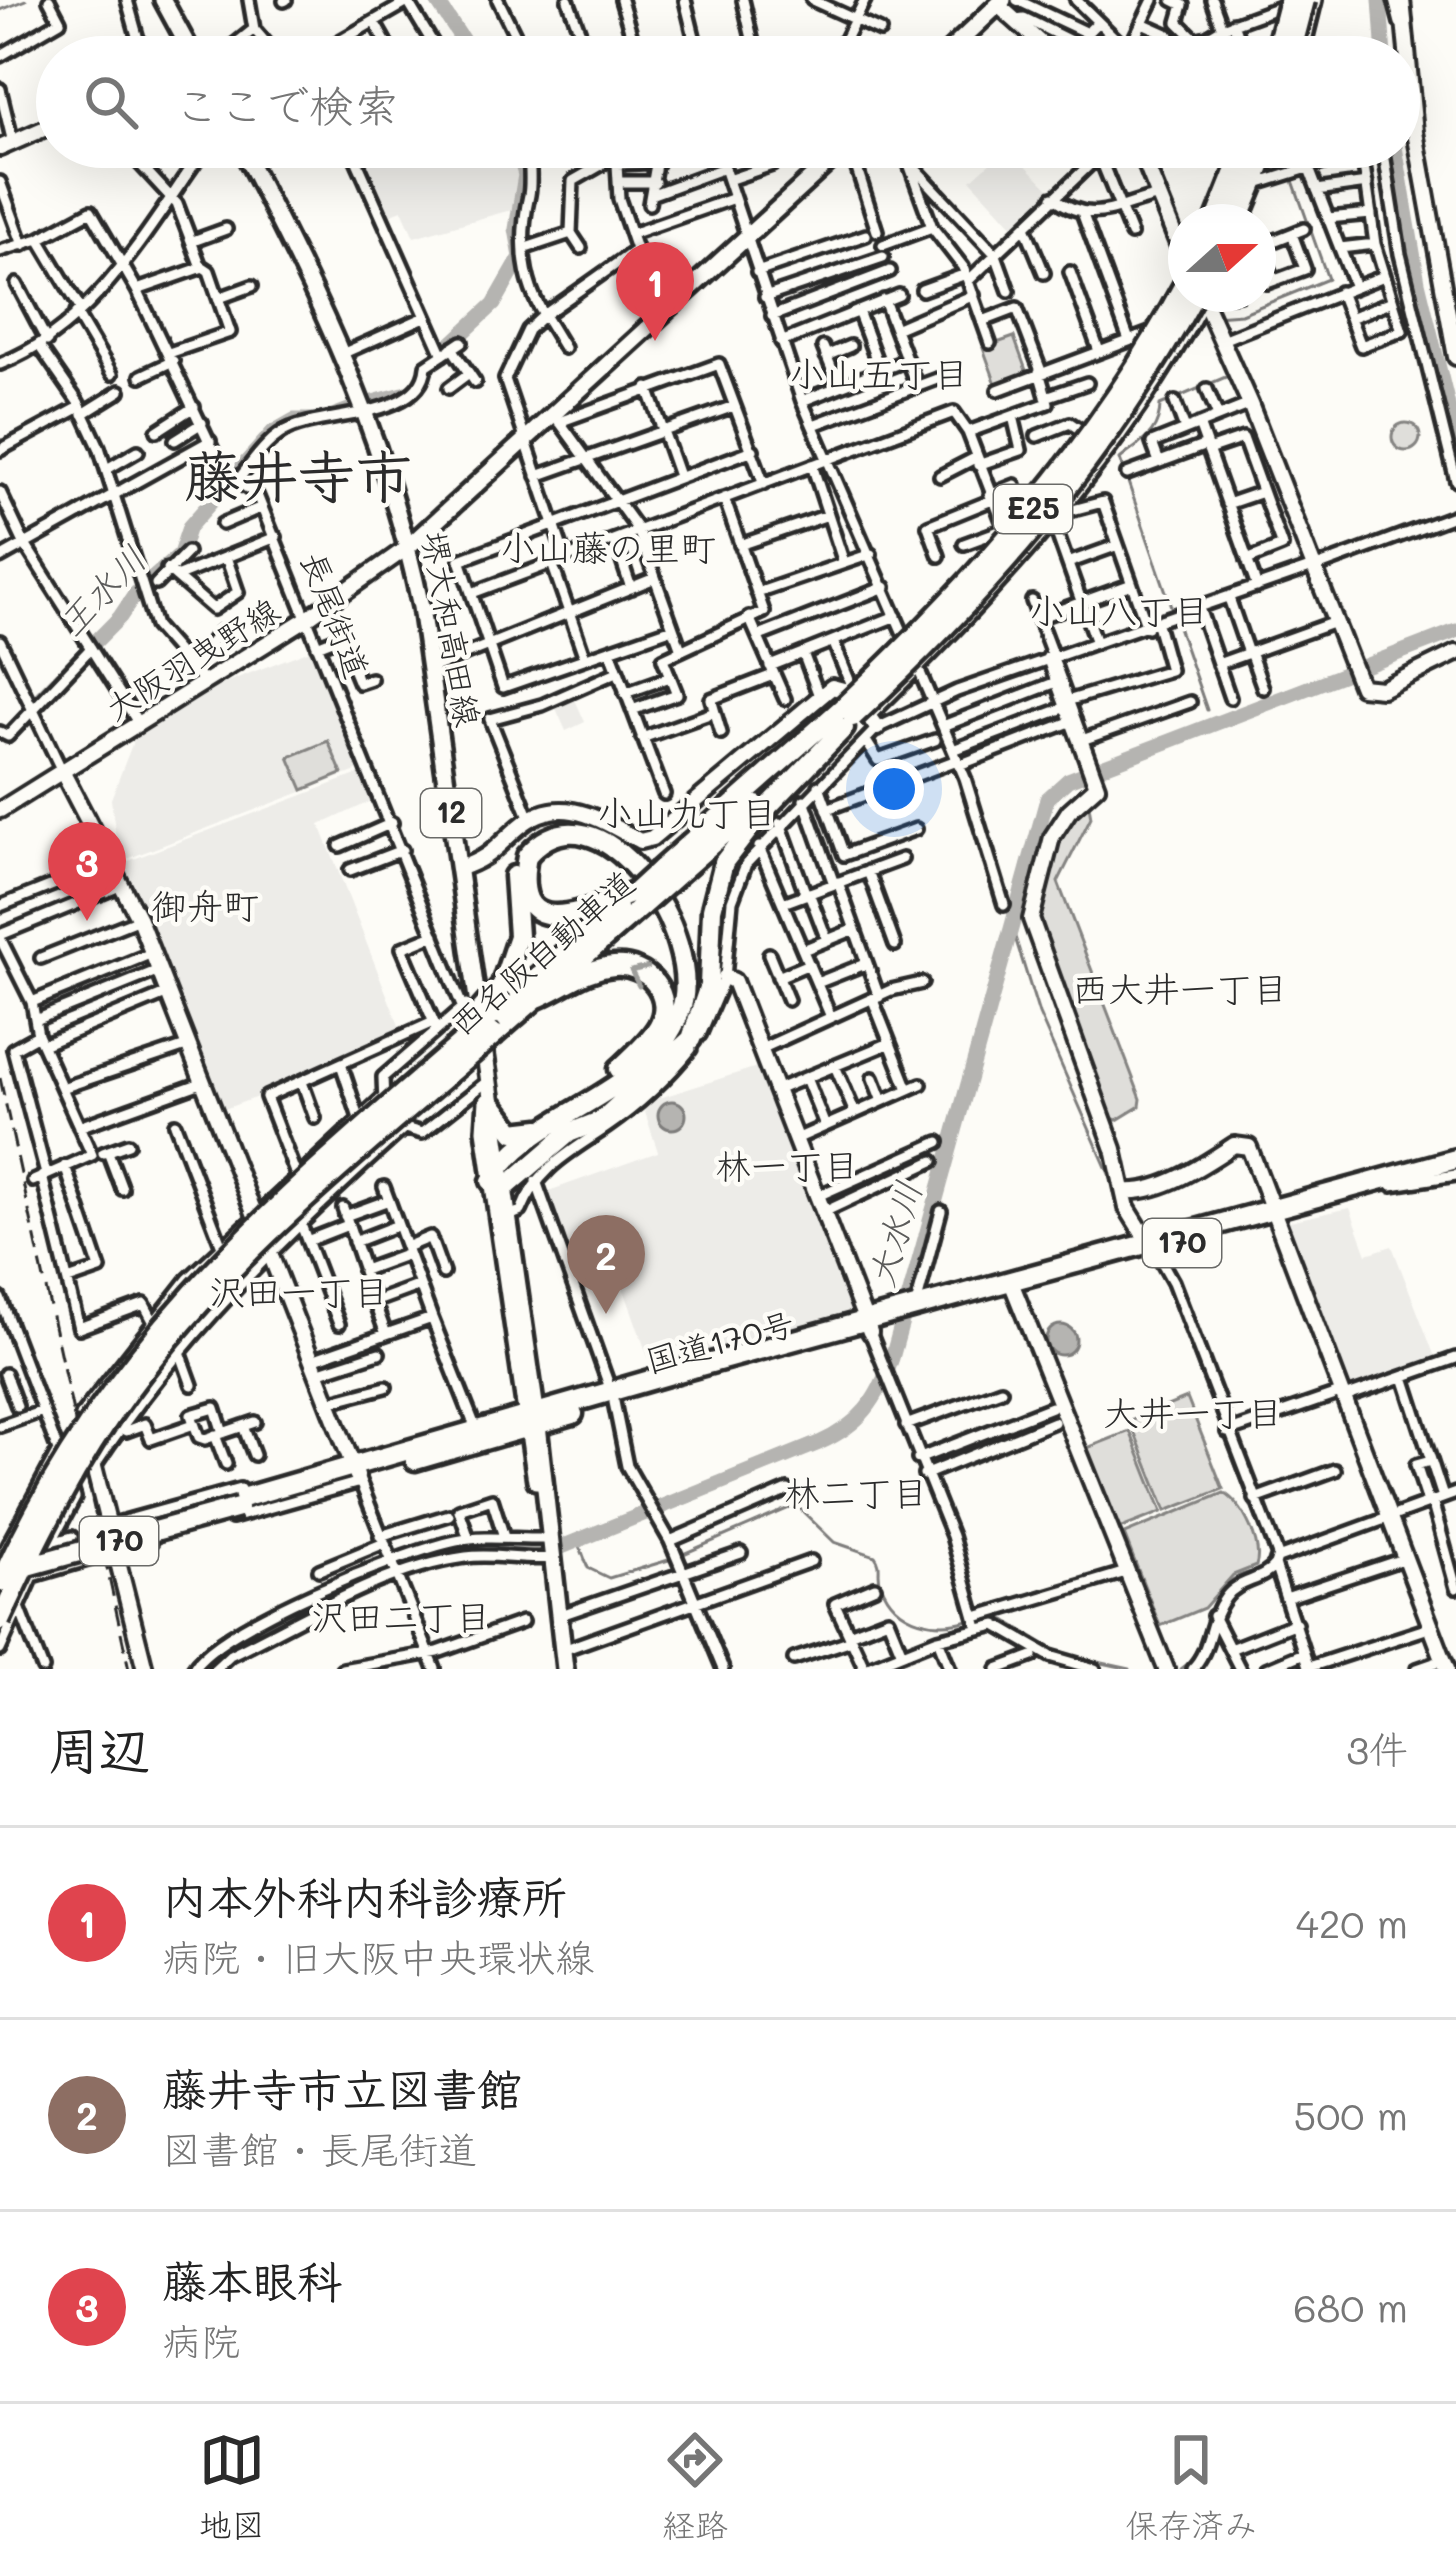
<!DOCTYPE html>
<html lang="ja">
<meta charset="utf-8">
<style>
:root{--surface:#fff;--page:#f2f2f2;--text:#222;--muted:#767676;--line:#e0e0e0;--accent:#2b2b2b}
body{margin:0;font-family:Mali,"Klee One",sans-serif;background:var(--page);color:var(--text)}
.compass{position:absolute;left:1168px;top:204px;width:108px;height:108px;border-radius:50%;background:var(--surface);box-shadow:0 12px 48px #0002;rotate:69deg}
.you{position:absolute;left:894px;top:789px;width:42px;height:42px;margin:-30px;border:9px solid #fff;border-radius:50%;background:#1a73e8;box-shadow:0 0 0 18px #1a73e833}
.badge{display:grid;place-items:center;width:78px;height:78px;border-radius:50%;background:var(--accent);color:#fff;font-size:39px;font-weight:700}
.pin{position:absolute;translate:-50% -99px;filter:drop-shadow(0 3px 6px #0008)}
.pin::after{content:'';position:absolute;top:63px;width:42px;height:36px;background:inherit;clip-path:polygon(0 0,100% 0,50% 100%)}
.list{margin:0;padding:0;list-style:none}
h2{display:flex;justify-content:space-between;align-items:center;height:156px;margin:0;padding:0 48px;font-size:51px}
h2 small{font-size:39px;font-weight:400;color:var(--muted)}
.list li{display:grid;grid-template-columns:78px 1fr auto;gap:36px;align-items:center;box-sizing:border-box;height:192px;padding:0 48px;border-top:3px solid var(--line)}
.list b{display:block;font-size:45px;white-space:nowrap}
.list p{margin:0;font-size:39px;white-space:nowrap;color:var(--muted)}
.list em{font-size:39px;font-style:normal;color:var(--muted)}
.icon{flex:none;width:66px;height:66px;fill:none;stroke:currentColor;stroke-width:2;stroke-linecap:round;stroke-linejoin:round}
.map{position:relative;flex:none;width:1456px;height:1669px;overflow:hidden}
.search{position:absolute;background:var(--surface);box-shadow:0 12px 48px #0002;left:36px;right:36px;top:36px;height:132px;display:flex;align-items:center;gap:30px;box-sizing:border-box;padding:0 42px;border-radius:66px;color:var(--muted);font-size:45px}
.sheet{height:732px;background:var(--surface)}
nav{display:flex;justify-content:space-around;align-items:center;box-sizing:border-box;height:168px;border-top:3px solid var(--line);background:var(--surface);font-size:33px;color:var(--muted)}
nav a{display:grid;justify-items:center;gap:6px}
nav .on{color:var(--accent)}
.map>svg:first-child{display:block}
.built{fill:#edece8}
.green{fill:#dfdeda;stroke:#858482;stroke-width:3}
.water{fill:#b5b4b1;stroke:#7e7d7b;stroke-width:3}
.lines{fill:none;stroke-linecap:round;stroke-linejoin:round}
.stream{stroke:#7e7d7b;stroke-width:3}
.river{stroke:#b5b4b1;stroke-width:15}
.street-casing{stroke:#2b2b2b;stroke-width:18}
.secondary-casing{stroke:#2b2b2b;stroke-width:22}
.primary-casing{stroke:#2b2b2b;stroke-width:24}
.highway-casing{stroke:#2b2b2b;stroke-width:27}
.street{stroke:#fdfcf7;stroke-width:9}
.secondary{stroke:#fdfcf7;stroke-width:14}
.primary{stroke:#fdfcf7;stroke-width:15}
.highway{stroke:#fdfcf7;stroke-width:18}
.rail{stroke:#2b2b2b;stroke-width:3;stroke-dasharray:18 9;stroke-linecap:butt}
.highway-bridge-casing{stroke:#2b2b2b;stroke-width:27;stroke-linecap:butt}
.highway-bridge{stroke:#fdfcf7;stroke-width:18}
.oneway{stroke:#9e9e9b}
.labels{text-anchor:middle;stroke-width:9;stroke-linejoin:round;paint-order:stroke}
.shield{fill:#fdfcf7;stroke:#6a6a68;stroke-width:3}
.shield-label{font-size:30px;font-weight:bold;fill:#2b2b2b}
.street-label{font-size:33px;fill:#2b2b2b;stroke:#fdfcf7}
.neighbourhood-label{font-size:36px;fill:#2b2b2b;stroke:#fdfcf7}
.water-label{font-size:36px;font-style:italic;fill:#5b5b5a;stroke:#fdfcf7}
.town-label{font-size:57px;font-weight:bold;fill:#2b2b2b;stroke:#fdfcf7}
</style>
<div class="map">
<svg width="1456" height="1669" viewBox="0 0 1456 1669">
<rect width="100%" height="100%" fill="#fdfcf7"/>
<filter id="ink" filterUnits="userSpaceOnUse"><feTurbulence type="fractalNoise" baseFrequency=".00833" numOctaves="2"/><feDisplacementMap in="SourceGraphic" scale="24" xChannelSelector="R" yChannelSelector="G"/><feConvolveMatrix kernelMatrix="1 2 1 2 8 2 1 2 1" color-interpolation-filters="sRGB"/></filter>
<g filter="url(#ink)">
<!-- built -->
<path class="built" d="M355,147H514L523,175L518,208L414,237L402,210L387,216Z
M1007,147L1052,191L1013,226L971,180Z
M310,650L359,770L119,862L111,799L136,734L201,692Z
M573,695L585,722L566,731L554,704Z
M364,772L376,799L320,825L402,1033L314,1076L219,1111L115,866Z
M760,1066L857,1315L653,1371L618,1273L579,1285L546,1192L658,1152L643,1106L647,1102Z
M1350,1208L1367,1254L1392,1246L1435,1357L1348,1388L1285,1222Z"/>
<!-- green -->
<path class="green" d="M1014,337L1027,373L996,384L983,348Z
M1392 437a14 14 0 1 1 28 0a14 14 0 1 1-28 0Z
M328,741L342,774L303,790L289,757Z
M1089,806L1091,817L1058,882L1141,1099L1140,1106L1117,1120L1108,1117C1095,1082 1035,938 1037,912C1040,871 1055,828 1089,806Z
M1187,1398L1223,1489L1166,1511L1130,1421Z
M1130,1431L1162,1512L1119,1529L1087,1448Z
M1224,1493C1243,1504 1263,1545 1256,1566L1233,1575L1204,1608L1160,1626L1124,1534Z"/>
<!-- water -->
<path class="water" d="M658 1115a14 14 0 1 1 28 0a14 14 0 1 1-28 0Z
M1046 1340a15 15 0 1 1 30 0a15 15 0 1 1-30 0Z"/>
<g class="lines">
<!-- stream -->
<path class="stream" d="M0,10L26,0
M1214,316L1241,314L1328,279L1281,147
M1173,612L1120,459C1139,443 1160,435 1160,405L1228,376
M1176,621L1207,710
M1010,921L1039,1014L1116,1190
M1128,1222L1138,1240
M1147,1252L1166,1285L1270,1555L1266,1567C1257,1572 1246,1572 1237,1577C1199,1597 1212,1648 1180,1669
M578,1541L588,1568L609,1578L672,1559
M681,1555L796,1505L834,1542L875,1556C883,1567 876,1572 881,1584C896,1624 938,1630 972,1619
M988,1618L1005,1620L1061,1654L1130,1669"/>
<!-- river -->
<path class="river" d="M436,0L474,57
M1380,0L1384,57
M1395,147L1418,282L1456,438
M446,349L494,304L521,257L516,229L525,175L517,147
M373,402L411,392
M32,706L120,617L136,593L180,554L189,527L273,432L294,420H322L354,408
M203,1669L228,1647L398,1567L480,1548H559L819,1443C860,1425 878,1400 892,1358L1047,799L1068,780L1456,631"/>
<defs>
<path id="street" d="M127,0L143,57
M249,0L254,29L278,57
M498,0L526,57
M568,0L589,57
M621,0L638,57
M685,0L699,57
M743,0L754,47
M812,0L880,31
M1017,0L1087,33L1098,22
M1076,0L1128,51L1153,0
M1173,0L1183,5L1178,22L1197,41
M1212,0L1222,28
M1394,0L1400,23
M284,1L286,0
M408,2L441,57
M1016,19L1024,18L1103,57
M374,22L394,57
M1142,23L1169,35
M1233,23L1245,57
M1202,38L1208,57
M0,56L60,21L49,0
M219,57L254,29
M312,57L411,0
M717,57L754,47L788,57
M836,57L865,0
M1174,57L1222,28L1288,4
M1302,57L1316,0
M0,89L13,143
M332,147L354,155L443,355
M531,147C528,163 532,180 529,195C520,235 520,278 544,315L528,330L505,379L566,560
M616,147L619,199L659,317
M717,147L802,401L908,645
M850,147L877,231
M894,147L908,161L932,227
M1383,147L1400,254L1456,481
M1099,155L1131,234
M908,161L996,255L1009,291
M140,164L177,204L201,267
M617,164L658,162
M1308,166L1355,287
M728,180L772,165
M0,182L23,245
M618,182H655
M1260,183L1362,151L1375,244L1402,331L1361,346L1340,292
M1317,190L1367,183
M653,194L724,168
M1053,197C1092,227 1115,206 1159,196
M649,204L659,147
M1083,215L1129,340
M1328,218L1371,214
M1243,222L1274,147
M1025,227L1044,273
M571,233L581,248
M631,234L734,198
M39,239L80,308
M193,241L226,229
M883,245L932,227L963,267L990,343
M1261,246L1274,280
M1258,247L1304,229
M526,248L571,233L573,181L601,165L608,147
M1340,248L1375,244
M0,251L39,239L91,211L137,290L223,471L257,495L462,1006
M757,272L866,235
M1070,272L1099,351
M969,280L1108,147
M1267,283L1305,269L1292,234
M17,284L47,341
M137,290L203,267L209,271L230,332L169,353
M922,290L966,274
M1207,296L1239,294
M765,297L883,257
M219,298L252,286
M884,300L917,387
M858,311L880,370
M76,313L112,374
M772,316L890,271
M1350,318L1390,302
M983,321L1017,308L1041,371
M895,329L974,295
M1222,340L1384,276
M781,342L899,295
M40,347L78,402L99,447L155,626L204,682
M823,347L838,384
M452,348L475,382
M564,348L544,315L636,250
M344,353L425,317
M826,356L850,346
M0,364C96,327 149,226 206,147
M141,376L173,361
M449,388L469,373
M648,388L679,476
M1207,389L1218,416
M998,390L1150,333
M1046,397L1087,383
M802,401L907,360
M1175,402L1185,429
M83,414L120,391
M559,421L638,530L680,647
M559,422L719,364L764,484
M816,424L937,379
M1199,424L1257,587
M157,431L194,407
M968,432L1048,403L1039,372
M1037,436L1070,423L1085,433
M175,440L202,423
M0,450L80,407
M1208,450L1243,438L1282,546L1247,560
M1159,462L1152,443L1250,404
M812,465L844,563
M978,465L1021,450L1013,416
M107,469L138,451
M1127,474L1206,445
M537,476L734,406
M940,476L975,458
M237,481C253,462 268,437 291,428C329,412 422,418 426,366L462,342
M0,492L24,543L139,724
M990,495L1015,485
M1227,504L1262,492
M1061,513L1103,502L1147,627
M1053,522L1096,643
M222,524L262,507
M615,540L631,588
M964,544L1005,529
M740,545L828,515
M939,556L928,526L992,500
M0,558L210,441
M1068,563L1118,545
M553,566L585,658
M1314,568L1456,515
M167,569L213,609L238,592L226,557
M176,577L276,537
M156,584L187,552
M472,593L954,412L968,432L1006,531
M757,593L871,554
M1229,598L1248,653
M1032,601L1053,657
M1199,608L1230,698
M749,617L785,699
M1038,618L1132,584
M673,628L503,687L460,560L753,450
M759,636L885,587
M0,641L62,771
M833,641L853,690
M317,646L340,637L359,683L371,679
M610,650L664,794
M1250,652L1263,688
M803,653L819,696
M915,661L965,778L1004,905
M1218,664L1335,622
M770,666L896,616
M190,667L220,632
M431,668L655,578
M625,693L670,677
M1067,701L1170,670L1157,624
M632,710L677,694L663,659L764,612L724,498
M869,717C998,591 1121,459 1206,299
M943,726L1059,681
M0,732L8,736L91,648
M721,733L711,699L773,675
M642,738L712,713
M1082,740L1190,702
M866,741L878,760L935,740
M953,750L1069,706
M959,765L1075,720
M819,786L844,855L916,829
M804,800L834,884
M827,809L957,760
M530,819L490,719L542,705L617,672
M780,823L806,895
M340,846L392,823
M759,847L831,1017
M350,870L402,850
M868,871L895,945
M838,882L879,997
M809,893L827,940
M783,903L902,859
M0,906L111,862
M0,935L122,885
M434,935L402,948L435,1025
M0,938L32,1002
M803,950L855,929
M769,954L788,1000
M41,958L139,919
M778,977L809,964
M817,983L865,964
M873,1000L908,1089
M38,1019L159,970
M700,1035L725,977L732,901L746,864L877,728L957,691L1313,567
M45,1044L168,993
M761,1049L891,990L922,983
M341,1064L359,1118
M835,1066L855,1113
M806,1078L825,1126
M873,1078L882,1101
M302,1082L315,1118
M62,1088L189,1045
M776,1090L890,1043
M384,1104L383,1077L466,1005
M175,1124L221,1244
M79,1127L204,1082
M401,1127L422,1133L489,1080
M796,1139L921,1084
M108,1152L122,1189
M103,1153L128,1144
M65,1166L100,1269L68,1280
M46,1174L13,1049L38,1035L32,1002L152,953
M296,1175L266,1097L431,1023
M42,1176L79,1328L144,1304L152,1319
M33,1181L92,1155L38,1035
M536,1181L611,1391
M1392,1185L1456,1175
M818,1196L939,1142
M343,1208L364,1270L408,1254
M824,1212L933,1161
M345,1216L389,1200
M509,1216L521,1211C538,1167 571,1152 607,1127C637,1107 669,1077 691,1049
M300,1222L339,1324
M307,1241L348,1225
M354,1242L398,1225
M406,1247L430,1237L443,1273
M1155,1250L1173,1282L1278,1555L1275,1565L1309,1669
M363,1271L386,1334
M0,1298L62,1461
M374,1302L420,1285
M916,1305L941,1211
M432,1318L476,1429
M870,1332L952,1536L978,1628
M179,1349L192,1385
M312,1360L432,1318L384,1187
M317,1373L379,1353
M5,1374L17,1406
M1404,1377L1443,1497
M1345,1397L1456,1358
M329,1402L386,1387
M614,1402L627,1466L670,1541L723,1669
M906,1425L1001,1390
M0,1426L40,1412
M243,1426L254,1455
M120,1427L126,1431L145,1424L151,1439L194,1424
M85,1429L81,1415L188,1279L381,1099
M1227,1432L1343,1392
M223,1433L215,1408L191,1415L199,1437L205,1439L255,1422
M215,1435L226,1464
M918,1459L1051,1407
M1427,1462L1416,1465L1428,1502
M94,1467C180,1336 287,1233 403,1129
M924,1475L1054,1422
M359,1479L435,1669
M1255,1499L1335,1470
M1432,1501L1456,1588
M232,1518L360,1482
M106,1526L240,1489
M380,1536L449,1515
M469,1539L459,1510L492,1499L504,1537
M670,1541L788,1490
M51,1543L72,1537
M1,1557L58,1451
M114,1557L152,1541
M43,1558L75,1498L70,1482
M1278,1558L1456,1493
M319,1570L382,1544
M1289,1597L1406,1558
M19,1607L43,1669
M558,1616L741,1553
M1213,1616L1240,1669
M976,1617L1126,1572
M849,1634L888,1619L902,1653
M938,1639L950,1669
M1230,1649L1296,1623
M0,1650L33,1576L91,1559
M563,1650L811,1561
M794,1659L852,1640
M1309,1667L1432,1627
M193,1669C220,1625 402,1552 456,1541C487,1535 517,1540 548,1539
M215,1669L230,1655C304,1619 383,1568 466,1557C495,1553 522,1561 551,1558
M342,1669L438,1652L522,1622
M863,1669L938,1639L996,1625L1050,1656L1095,1669
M865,1669L835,1604L875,1587
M998,1669L1033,1656
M1192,1669C1212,1649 1208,1620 1226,1597C1239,1579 1262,1582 1275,1565
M1266,1669L1304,1653
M1417,1669L1443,1660"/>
<path id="secondary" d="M1402,0L1415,132L1456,357
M998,5L1056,57
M1139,147L1186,264
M0,148L57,123
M1201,294L1250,404L1361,687L1382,689L1456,653
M1050,658L1097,786L1069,811L1052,837L1031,919L1114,1149L1127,1208L1151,1247
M62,771L139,919L357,1476
M0,810L306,619L408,547
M458,869C492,857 494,848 519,827C561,791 600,820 640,841L652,838L832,687L851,692L877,728
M725,977L734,981L870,1332
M1124,1191C1161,1194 1204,1165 1234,1145L1249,1147L1447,1669
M1011,1282L1166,1669
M94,1467L145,1669"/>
<path id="primary" d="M163,0L194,57
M943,57L1003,0
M241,147C324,308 383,428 421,607L538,1425L565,1669
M408,547L845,147
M487,1101L485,1130L536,1481"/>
<path id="highway" d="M1215,222L1245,147
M1231,222L1261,147
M659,870L843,707
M668,883L756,805
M634,893C590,907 510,950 527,856C599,772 708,938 680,1012C647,1099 533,1109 491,1181L505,1188L569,1133L602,1120L691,1039L709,986L712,909L724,862L760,815L844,728
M501,987L518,936L514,876
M535,999C560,989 586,968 614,966C647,963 676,995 658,1027C649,1042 632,1057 619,1069
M492,1016L617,908
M495,1034L643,905
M494,1106L514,1132L540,1129
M415,1460L573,1414
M235,1500L678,1372L1456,1159"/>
</defs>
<!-- street casing -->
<use href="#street" class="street-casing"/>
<!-- secondary casing -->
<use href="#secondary" class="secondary-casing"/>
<!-- primary casing -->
<use href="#primary" class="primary-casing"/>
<!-- highway casing -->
<use href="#highway" class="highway-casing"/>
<!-- street -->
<use href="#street" class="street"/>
<!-- secondary -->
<use href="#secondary" class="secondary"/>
<!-- primary -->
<use href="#primary" class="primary"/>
<!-- highway -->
<use href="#highway" class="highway"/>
<!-- rail -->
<path class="rail" d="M0,1078L129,1669"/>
<defs>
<path id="highway-bridge" d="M1274,57L1289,0
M1290,57L1305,0
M843,707C977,580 1098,446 1186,281
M853,717C988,591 1107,457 1195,294
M634,893L659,870
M643,905L668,883
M471,1021L501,987
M17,1569L238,1508
M0,1582C116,1329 288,1194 492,1016
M0,1621C37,1540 76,1462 129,1390C230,1252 367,1146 495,1034"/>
</defs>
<!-- highway-bridge casing -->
<use href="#highway-bridge" class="highway-bridge-casing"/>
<!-- highway-bridge -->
<use href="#highway-bridge" class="highway-bridge"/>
</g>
<!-- one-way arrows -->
<defs><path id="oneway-chevron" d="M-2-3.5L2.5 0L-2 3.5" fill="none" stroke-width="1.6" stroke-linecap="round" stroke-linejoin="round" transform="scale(3)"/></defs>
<use class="oneway" href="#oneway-chevron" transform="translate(638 974) rotate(-155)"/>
</g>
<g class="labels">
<!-- shield labels -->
<g class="shield">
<rect x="994" y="485" width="78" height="48" rx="9"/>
<rect x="421" y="789" width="60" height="48" rx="9"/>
<rect x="1143" y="1219" width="78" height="48" rx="9"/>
<rect x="80" y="1517" width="78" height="48" rx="9"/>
</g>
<g class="shield-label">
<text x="1033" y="519">E25</text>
<text x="451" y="823">12</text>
<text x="1182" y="1253">170</text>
<text x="119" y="1551">170</text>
</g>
<!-- street labels -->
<g class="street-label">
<text transform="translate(335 615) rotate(69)" y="12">長尾街道</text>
<text transform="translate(451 629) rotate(80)" y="12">堺大和高田線</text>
<text transform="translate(192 659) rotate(-32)" y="12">大阪羽曳野線</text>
<text transform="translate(542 953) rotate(-41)" y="12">西名阪自動車道</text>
<text transform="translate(720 1342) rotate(-15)" y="12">国道170号</text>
</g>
<!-- neighbourhood labels -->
<g class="neighbourhood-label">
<text x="879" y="387">小山五丁目</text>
<text x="608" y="561">小山藤の里町</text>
<text x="1119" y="624">小山八丁目</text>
<text x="687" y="826">小山九丁目</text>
<text x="205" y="919">御舟町</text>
<text x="1180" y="1002">西大井一丁目</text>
<text x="787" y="1179">林一丁目</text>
<text x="299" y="1305">沢田一丁目</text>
<text x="1193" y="1426">大井一丁目</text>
<text x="856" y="1506">林二丁目</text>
<text x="401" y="1630">沢田二丁目</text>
</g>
<!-- water labels -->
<g class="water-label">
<text transform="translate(102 591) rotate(-46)" y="13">王水川</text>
<text transform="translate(895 1234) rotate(-74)" y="13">大水川</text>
</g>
<!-- town labels -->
<g class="town-label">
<text x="298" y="497">藤井寺市</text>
</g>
</g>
</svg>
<svg class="compass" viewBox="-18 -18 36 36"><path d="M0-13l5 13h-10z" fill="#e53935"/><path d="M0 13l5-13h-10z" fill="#767676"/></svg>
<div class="you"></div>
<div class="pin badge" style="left:655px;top:341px;background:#e0444e">1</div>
<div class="pin badge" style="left:606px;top:1314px;background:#8d6e63">2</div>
<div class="pin badge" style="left:87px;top:921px;background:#e0444e">3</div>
<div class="search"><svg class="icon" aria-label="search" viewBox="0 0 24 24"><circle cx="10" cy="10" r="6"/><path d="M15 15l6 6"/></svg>ここで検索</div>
</div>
<section class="sheet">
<h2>周辺<small>3件</small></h2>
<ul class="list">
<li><span class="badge" style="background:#e0444e">1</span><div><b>内本外科内科診療所</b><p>病院 · 旧大阪中央環状線</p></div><em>420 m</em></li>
<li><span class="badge" style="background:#8d6e63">2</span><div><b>藤井寺市立図書館</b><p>図書館 · 長尾街道</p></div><em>500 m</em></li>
<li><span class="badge" style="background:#e0444e">3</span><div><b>藤本眼科</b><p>病院</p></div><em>680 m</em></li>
</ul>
</section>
<nav>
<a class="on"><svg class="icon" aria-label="map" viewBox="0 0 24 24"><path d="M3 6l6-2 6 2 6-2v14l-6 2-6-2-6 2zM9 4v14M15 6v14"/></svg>地図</a>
<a><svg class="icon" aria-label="directions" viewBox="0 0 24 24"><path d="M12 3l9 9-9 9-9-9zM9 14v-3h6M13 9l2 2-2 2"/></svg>経路</a>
<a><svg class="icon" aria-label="saved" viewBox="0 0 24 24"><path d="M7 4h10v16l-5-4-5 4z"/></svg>保存済み</a>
</nav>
